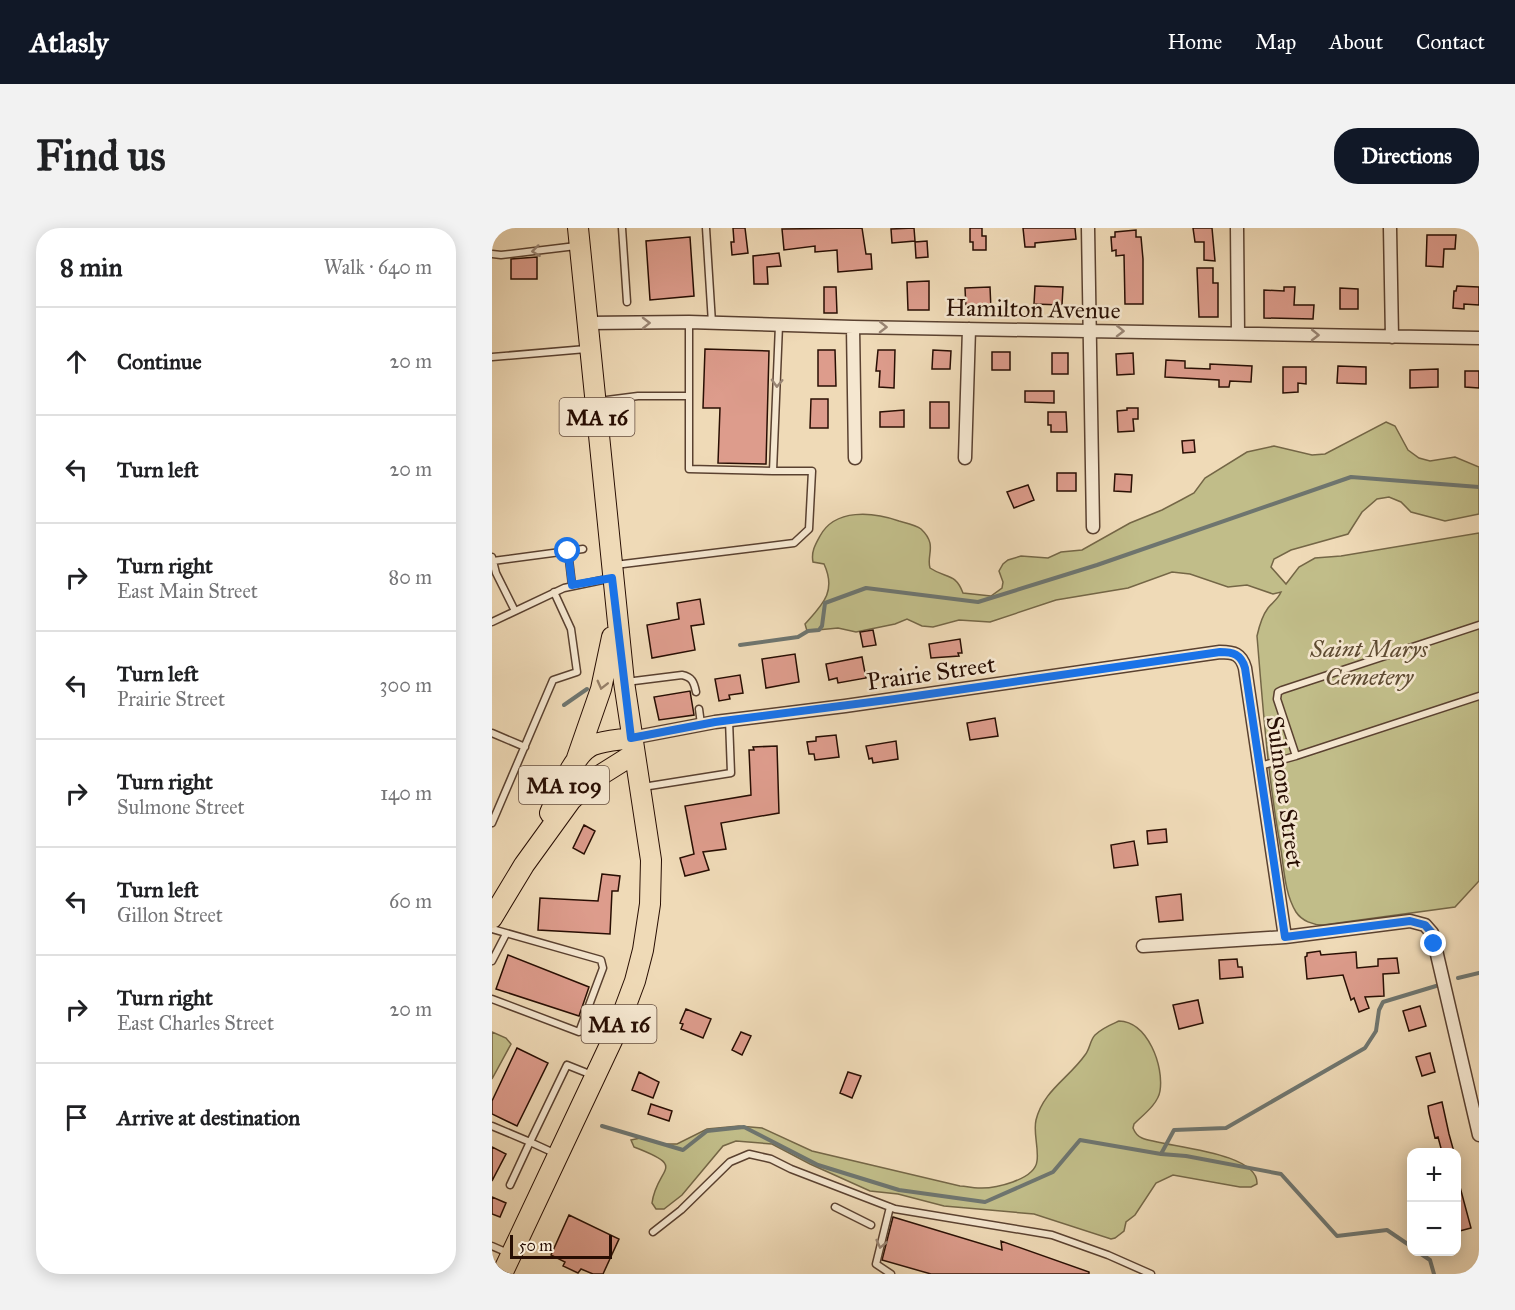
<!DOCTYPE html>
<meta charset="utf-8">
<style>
:root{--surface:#fff;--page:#f2f2f2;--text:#202124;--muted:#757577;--line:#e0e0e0;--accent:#111827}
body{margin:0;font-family:"IM FELL Great Primer",serif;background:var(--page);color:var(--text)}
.controls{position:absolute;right:18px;bottom:18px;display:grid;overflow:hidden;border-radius:12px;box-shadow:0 3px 15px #0003}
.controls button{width:54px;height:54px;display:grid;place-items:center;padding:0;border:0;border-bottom:2px solid var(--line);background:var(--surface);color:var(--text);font:30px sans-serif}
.scale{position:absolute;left:18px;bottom:15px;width:102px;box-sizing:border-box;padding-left:6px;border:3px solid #280e03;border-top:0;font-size:16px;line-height:21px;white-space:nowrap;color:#280e03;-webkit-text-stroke:4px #f5e7d0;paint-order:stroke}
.stop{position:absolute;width:18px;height:18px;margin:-14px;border:4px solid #1a73e8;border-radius:50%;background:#fff}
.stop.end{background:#1a73e8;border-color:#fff;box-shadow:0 2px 6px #0008}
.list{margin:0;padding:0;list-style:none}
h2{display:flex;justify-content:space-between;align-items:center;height:78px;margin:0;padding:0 24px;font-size:26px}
h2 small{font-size:20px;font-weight:400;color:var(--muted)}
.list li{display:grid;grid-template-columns:39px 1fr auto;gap:18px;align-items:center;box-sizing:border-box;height:108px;padding:0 24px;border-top:2px solid var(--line)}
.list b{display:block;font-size:22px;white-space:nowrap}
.list p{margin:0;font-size:20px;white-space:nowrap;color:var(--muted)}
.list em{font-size:20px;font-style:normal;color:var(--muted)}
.icon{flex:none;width:33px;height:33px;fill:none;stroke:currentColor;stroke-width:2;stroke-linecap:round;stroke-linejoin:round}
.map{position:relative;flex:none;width:987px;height:1046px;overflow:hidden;border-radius:24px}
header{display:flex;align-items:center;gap:36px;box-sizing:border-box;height:84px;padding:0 30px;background:var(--accent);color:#fff}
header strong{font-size:28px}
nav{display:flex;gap:33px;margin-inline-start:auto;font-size:21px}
.intro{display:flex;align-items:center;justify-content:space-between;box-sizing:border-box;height:144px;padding:0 36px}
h1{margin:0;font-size:42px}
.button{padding:15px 27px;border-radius:24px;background:var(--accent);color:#fff;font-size:21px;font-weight:700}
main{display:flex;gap:36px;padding:0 36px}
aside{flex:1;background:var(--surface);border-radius:24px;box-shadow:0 3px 15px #0003}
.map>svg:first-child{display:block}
.green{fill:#c1bd89;stroke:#746646;stroke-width:1.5}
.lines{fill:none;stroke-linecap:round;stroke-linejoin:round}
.stream{stroke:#6e756f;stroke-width:4}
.building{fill:#dd9c8c;stroke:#280e03;stroke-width:1.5}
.service-casing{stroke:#5a4130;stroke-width:9}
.minor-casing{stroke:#5a4130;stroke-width:15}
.primary-casing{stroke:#280e03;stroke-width:22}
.service{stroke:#f5e7d0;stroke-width:6}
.minor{stroke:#f5e7d0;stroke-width:12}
.primary{stroke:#efdab7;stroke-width:20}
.oneway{stroke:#998574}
.oneway2{stroke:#957e66}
.route{stroke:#1a73e8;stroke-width:8}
.labels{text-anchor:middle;stroke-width:5;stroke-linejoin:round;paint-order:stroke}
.shield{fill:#f5e7d0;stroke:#664f40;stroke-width:1.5}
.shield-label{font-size:22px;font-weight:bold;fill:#280e03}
.street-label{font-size:24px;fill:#280e03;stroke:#f5e7d0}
.park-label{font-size:24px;font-style:italic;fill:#5e4b32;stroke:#f5e7d0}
</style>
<header>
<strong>Atlasly</strong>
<nav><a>Home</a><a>Map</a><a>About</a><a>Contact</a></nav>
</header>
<div class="intro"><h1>Find us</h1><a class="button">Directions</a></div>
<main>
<aside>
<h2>8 min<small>Walk · 640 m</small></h2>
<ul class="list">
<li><svg class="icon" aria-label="ahead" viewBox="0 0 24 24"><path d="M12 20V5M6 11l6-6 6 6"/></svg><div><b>Continue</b></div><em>20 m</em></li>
<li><svg class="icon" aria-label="left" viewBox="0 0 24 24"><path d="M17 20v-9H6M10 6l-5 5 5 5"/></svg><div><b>Turn left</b></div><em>20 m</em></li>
<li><svg class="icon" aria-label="right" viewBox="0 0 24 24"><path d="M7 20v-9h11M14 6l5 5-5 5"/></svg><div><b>Turn right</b><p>East Main Street</p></div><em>80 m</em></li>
<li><svg class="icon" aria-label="left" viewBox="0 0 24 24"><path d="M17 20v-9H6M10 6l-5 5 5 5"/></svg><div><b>Turn left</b><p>Prairie Street</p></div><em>300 m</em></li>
<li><svg class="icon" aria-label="right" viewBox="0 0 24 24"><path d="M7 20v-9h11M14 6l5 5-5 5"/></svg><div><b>Turn right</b><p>Sulmone Street</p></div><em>140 m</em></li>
<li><svg class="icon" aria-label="left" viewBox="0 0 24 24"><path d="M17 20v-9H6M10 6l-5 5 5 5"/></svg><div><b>Turn left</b><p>Gillon Street</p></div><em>60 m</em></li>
<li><svg class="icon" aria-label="right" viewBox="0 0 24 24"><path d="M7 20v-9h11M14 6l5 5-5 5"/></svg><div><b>Turn right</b><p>East Charles Street</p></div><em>20 m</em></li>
<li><svg class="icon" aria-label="arrive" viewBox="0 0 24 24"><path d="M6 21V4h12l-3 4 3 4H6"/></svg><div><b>Arrive at destination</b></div></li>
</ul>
</aside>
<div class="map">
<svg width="987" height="1046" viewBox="0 0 987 1046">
<rect width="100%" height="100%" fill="#efdab7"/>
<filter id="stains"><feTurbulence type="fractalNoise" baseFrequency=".00333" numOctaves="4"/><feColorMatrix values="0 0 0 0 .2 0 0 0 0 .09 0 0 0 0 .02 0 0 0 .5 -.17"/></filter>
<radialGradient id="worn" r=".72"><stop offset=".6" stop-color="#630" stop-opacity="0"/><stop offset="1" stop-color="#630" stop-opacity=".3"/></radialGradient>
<!-- green -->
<path class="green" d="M894,194L903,198L916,222L927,230L938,233L963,229L987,239V286L953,293L919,284L909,274L897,269L885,271L870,284L856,306L799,322L782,331L779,339L794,356L807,339L823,330L849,328L987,305V653L963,679L831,697C821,697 810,693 804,684C793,666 792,642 789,622C776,551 771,480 765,408C767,399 770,388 776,380C781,374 786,371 789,364L781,366L755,357L736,359L698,346L680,344L636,360L564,372L498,394L467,392L441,399L430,398L415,391L403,396L364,404L346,400L315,403L313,396C330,377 345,364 332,336L321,334C319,324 323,317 328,308C343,280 381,284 407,293C414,295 424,297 429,301C446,317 434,327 438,340C454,351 463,344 471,365L499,368L510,360L511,354L507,343L511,336L516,332L529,328L556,330L569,324L590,322L638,295L670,282L689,272L702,265L713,250L755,224L782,218L820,227L833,226Z
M627,793C656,794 672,838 668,863C666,876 651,887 642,896L641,900C643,905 645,908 650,910C671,919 767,923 765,956L759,959H748L681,947L664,955L643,987L634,994L632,1003L623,1010L619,1011L542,986L452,978L406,966L378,963L318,936L280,916L244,913L231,918L190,967L172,981H164L160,975C165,938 197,940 142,919L139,912L148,910L172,916H185L215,901L247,898L270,900L320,923L468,958C474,958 480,960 486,960C502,961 543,952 545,933C547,920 541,905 544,892C551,863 577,850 593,827C598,821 598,812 603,807C610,800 618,797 627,793Z
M0,804L14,810L19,816L0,851Z"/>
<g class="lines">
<!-- stream -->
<path class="stream" d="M248,417L306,409L316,403L327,402L330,398L333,375L374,360L486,374L605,337L859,249L987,259
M72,477L95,461
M966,750L987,745
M110,898L191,922L215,903L252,899L326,937L407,962L493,974L561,944L588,912L669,926L682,902L734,900L873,820L884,803L887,782L891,774L944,758
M669,926L694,928L789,946L845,1008L895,1002L920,1019
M926,1024L938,1032L942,1046"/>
</g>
<!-- building -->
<path class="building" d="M241,0H253L256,25L240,27L239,14H242Z
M370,0L374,26H379L380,41L346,44L345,22L323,24V18L292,22L290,1Z
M422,0L423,13L400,15L399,1Z
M478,0H490V8H494V22H481V14H478Z
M531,0H583L584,11L543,15V19H533Z
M701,0H720L723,33L712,32V14H703Z
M644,2V9H649L651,31V76H633L632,27L624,28V22L620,23L619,9H623V4Z
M935,7H964L963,21H952L951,39L934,38Z
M198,9L202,68L158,72L154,13Z
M435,13L436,29L424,30L423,14Z
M287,25L289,38L275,39L276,56H262L261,28Z
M45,29V51H19V31Z
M705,40H721V55H726V89H707Z
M437,53V82H416L415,54Z
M543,58L571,59L570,77L542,76Z
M965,58L987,59V77L972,76V81L961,80L962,63H964Z
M332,59H344L345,85H332Z
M498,59L499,82L474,81L473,60Z
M792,59H803L802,77H822L821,91L772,90V62L792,63Z
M848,60L866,61V81H848Z
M213,121L277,123L274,236L226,235L228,180H211Z
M326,122H343L344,158H326Z
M386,122H403L402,160L387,159L388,143H384Z
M441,122L459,123L458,141H440Z
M500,124H518V142H500Z
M560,125H576V146H560Z
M641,125L642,146L625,147L624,126Z
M674,132L693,133V140L718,141V136L760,138L759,154L738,153L737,159H727V152L673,149Z
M846,138L874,139V156L845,155Z
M791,139H814V156L806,155V164L791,165Z
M946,141V159L918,160V142Z
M973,143H987V160L973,159Z
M533,163H562V175L533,174Z
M319,171H336V200H318Z
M438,174H457V200H438Z
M635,180H646V191H641L642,203L626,204L625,183L635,182Z
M412,182V199H388V184Z
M556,184H574L575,204H559V197H556Z
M702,212L703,224L691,225L690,213Z
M565,245H584V263H565Z
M623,246L640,247L639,264L622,263Z
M536,257L542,272L522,280L515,264Z
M208,371L212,396L199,398L203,422L160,430L155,397L187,391L185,375Z
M381,402L384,417L371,419L368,404Z
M468,411L470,425H466L467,428L439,430L437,416Z
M303,426L307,454L274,460L270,431Z
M370,429L374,450L346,455L345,450L337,452L334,436Z
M248,447L251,465L237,467L238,471L227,473L223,451Z
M198,463L202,487L167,492L162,469Z
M503,490L506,508L478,512L475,495Z
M344,507L347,529L323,532L322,526H317L315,514L324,513V509Z
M404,513L406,531L381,535L380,530L377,531L374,518Z
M285,518L287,585L229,595L234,621L211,624L217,642L193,648L188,630L202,626L193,578L259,567L257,522H262L261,519Z
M92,597L103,603L92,626L81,620Z
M674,601L675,614L656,616L655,603Z
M642,613L646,637L622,640L619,617Z
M110,646L128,648L126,663H120L118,706L46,702L48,670L106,673Z
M689,666L691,692L667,694L664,669Z
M828,723L829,727L864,724L865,740L886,738V731L905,730L907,745L891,746L892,768L873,769L877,780L867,784L862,770L859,772L851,747L815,751L813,729L815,728V725Z
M16,727L97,759L87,788L4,761Z
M745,731L746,739H750L751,749L728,751L727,732Z
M706,772L711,795L687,801L681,777Z
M928,778L934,798L917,803L911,783Z
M194,781L219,791L211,810L189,801L191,796L188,795Z
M249,804L259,808L250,827L240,822Z
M25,820L56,835L25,898L0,886V873Z
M938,825L943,844L930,848L924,829Z
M147,844L167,854L161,870L140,862Z
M356,844L369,848L360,870L348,865Z
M950,874L957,906L962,924H950L946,909L943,910L937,885L936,878Z
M159,876L180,883L177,893L156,886Z
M0,919L14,926L0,953Z
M968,959L979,1000L964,1004V960Z
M0,969L14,975L8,989L0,986Z
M77,987L127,1011L111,1046H101L89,1041L86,1045L71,1038L73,1034L59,1027Z
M401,989L510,1022L509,1013L597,1044V1046H439L390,1032Z"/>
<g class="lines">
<defs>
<path id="service" d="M130,0L135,74
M214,0L220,95
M0,26L9,27L84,18
M197,94V241L281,243L287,97
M0,129L94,121
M107,173L146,168H196
M76,323L80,357
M0,329L4,345L23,383
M1,333L91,321
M123,337L302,315L317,301L320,243H281
M0,394L72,360L120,350
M987,397L790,462L786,464L785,471L804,528L987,468
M134,454L190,447C200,449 202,454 204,464
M207,481L209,496
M0,505L33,519
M768,538L804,528
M151,559L239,545L237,492
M0,595L61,452L85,444L79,401L62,364
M0,701L109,732L111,740L87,804L0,771
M0,733L14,706
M0,898L38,914L75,837L100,847
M18,957L38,914L62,925
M343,979L379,997
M398,979L384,1036L399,1046
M161,1004L189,982L238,934L257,926L279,931L299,941L403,981L560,1007L616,1027L659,1046
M0,1018L16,1025"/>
<path id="minor" d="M596,0L601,299
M745,0L746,105
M898,0L900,109
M95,95L197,94L361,99L987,110
M361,99L363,230
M473,230L477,101
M139,510L223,494L353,478L728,424C742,424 749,426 753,440L793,709
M651,718L793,709L918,693L933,697L940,705L987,907"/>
<path id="primary" d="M85,530L109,461L120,409
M58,585C67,565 81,526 101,517C113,512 127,512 139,510
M0,690L32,637L79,572L99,553L142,526
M10,1046L124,804L143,753L151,722L158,676L159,632L132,454L86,0"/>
</defs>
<!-- service casing -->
<use href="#service" class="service-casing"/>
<!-- minor casing -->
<use href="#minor" class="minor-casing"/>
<!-- primary casing -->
<use href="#primary" class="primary-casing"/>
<!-- service -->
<use href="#service" class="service"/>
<!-- minor -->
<use href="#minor" class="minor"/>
<!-- primary -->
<use href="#primary" class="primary"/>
</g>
<!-- one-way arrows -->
<defs><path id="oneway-chevron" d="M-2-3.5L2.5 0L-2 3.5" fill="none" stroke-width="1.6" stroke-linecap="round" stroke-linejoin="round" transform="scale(1.5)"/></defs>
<g class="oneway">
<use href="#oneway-chevron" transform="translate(44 23) rotate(173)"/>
<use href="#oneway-chevron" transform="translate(154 95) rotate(-1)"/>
<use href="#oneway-chevron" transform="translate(391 99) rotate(1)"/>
<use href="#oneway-chevron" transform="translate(628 103) rotate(1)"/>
<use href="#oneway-chevron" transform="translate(823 107) rotate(1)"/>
<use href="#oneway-chevron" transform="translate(285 155) rotate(92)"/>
<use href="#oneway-chevron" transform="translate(389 1016) rotate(103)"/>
</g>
<use class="oneway2" href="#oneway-chevron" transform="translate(110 457) rotate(104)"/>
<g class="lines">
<!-- route -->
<path class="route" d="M76,323L80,357L120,350L139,510L223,494L403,471L728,424C741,424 749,426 753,440L793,709L918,693L933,697L940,705L942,716"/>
</g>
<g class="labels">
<!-- shield labels -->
<g class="shield">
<rect x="67.5" y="170" width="75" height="38" rx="4.5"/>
<rect x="27" y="538" width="90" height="38" rx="4.5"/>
<rect x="89.5" y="777" width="75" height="38" rx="4.5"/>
</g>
<g class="shield-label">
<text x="105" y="197">MA 16</text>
<text x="72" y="565">MA 109</text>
<text x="127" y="804">MA 16</text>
</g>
<!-- street labels -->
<g class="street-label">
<text transform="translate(541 81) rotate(1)" y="8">Hamilton Avenue</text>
<text transform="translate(439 445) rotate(-8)" y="8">Prairie Street</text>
<text transform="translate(793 564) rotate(82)" y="8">Sulmone Street</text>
</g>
<!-- park labels -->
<g class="park-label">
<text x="877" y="429">Saint Marys<tspan x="877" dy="28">Cemetery</tspan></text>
</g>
</g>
<rect width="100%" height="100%" filter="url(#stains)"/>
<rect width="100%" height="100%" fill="url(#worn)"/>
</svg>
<div class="controls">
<button>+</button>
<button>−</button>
</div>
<div class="scale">50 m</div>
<div class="stop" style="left:76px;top:323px"></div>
<div class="stop end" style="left:942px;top:716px"></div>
</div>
</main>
